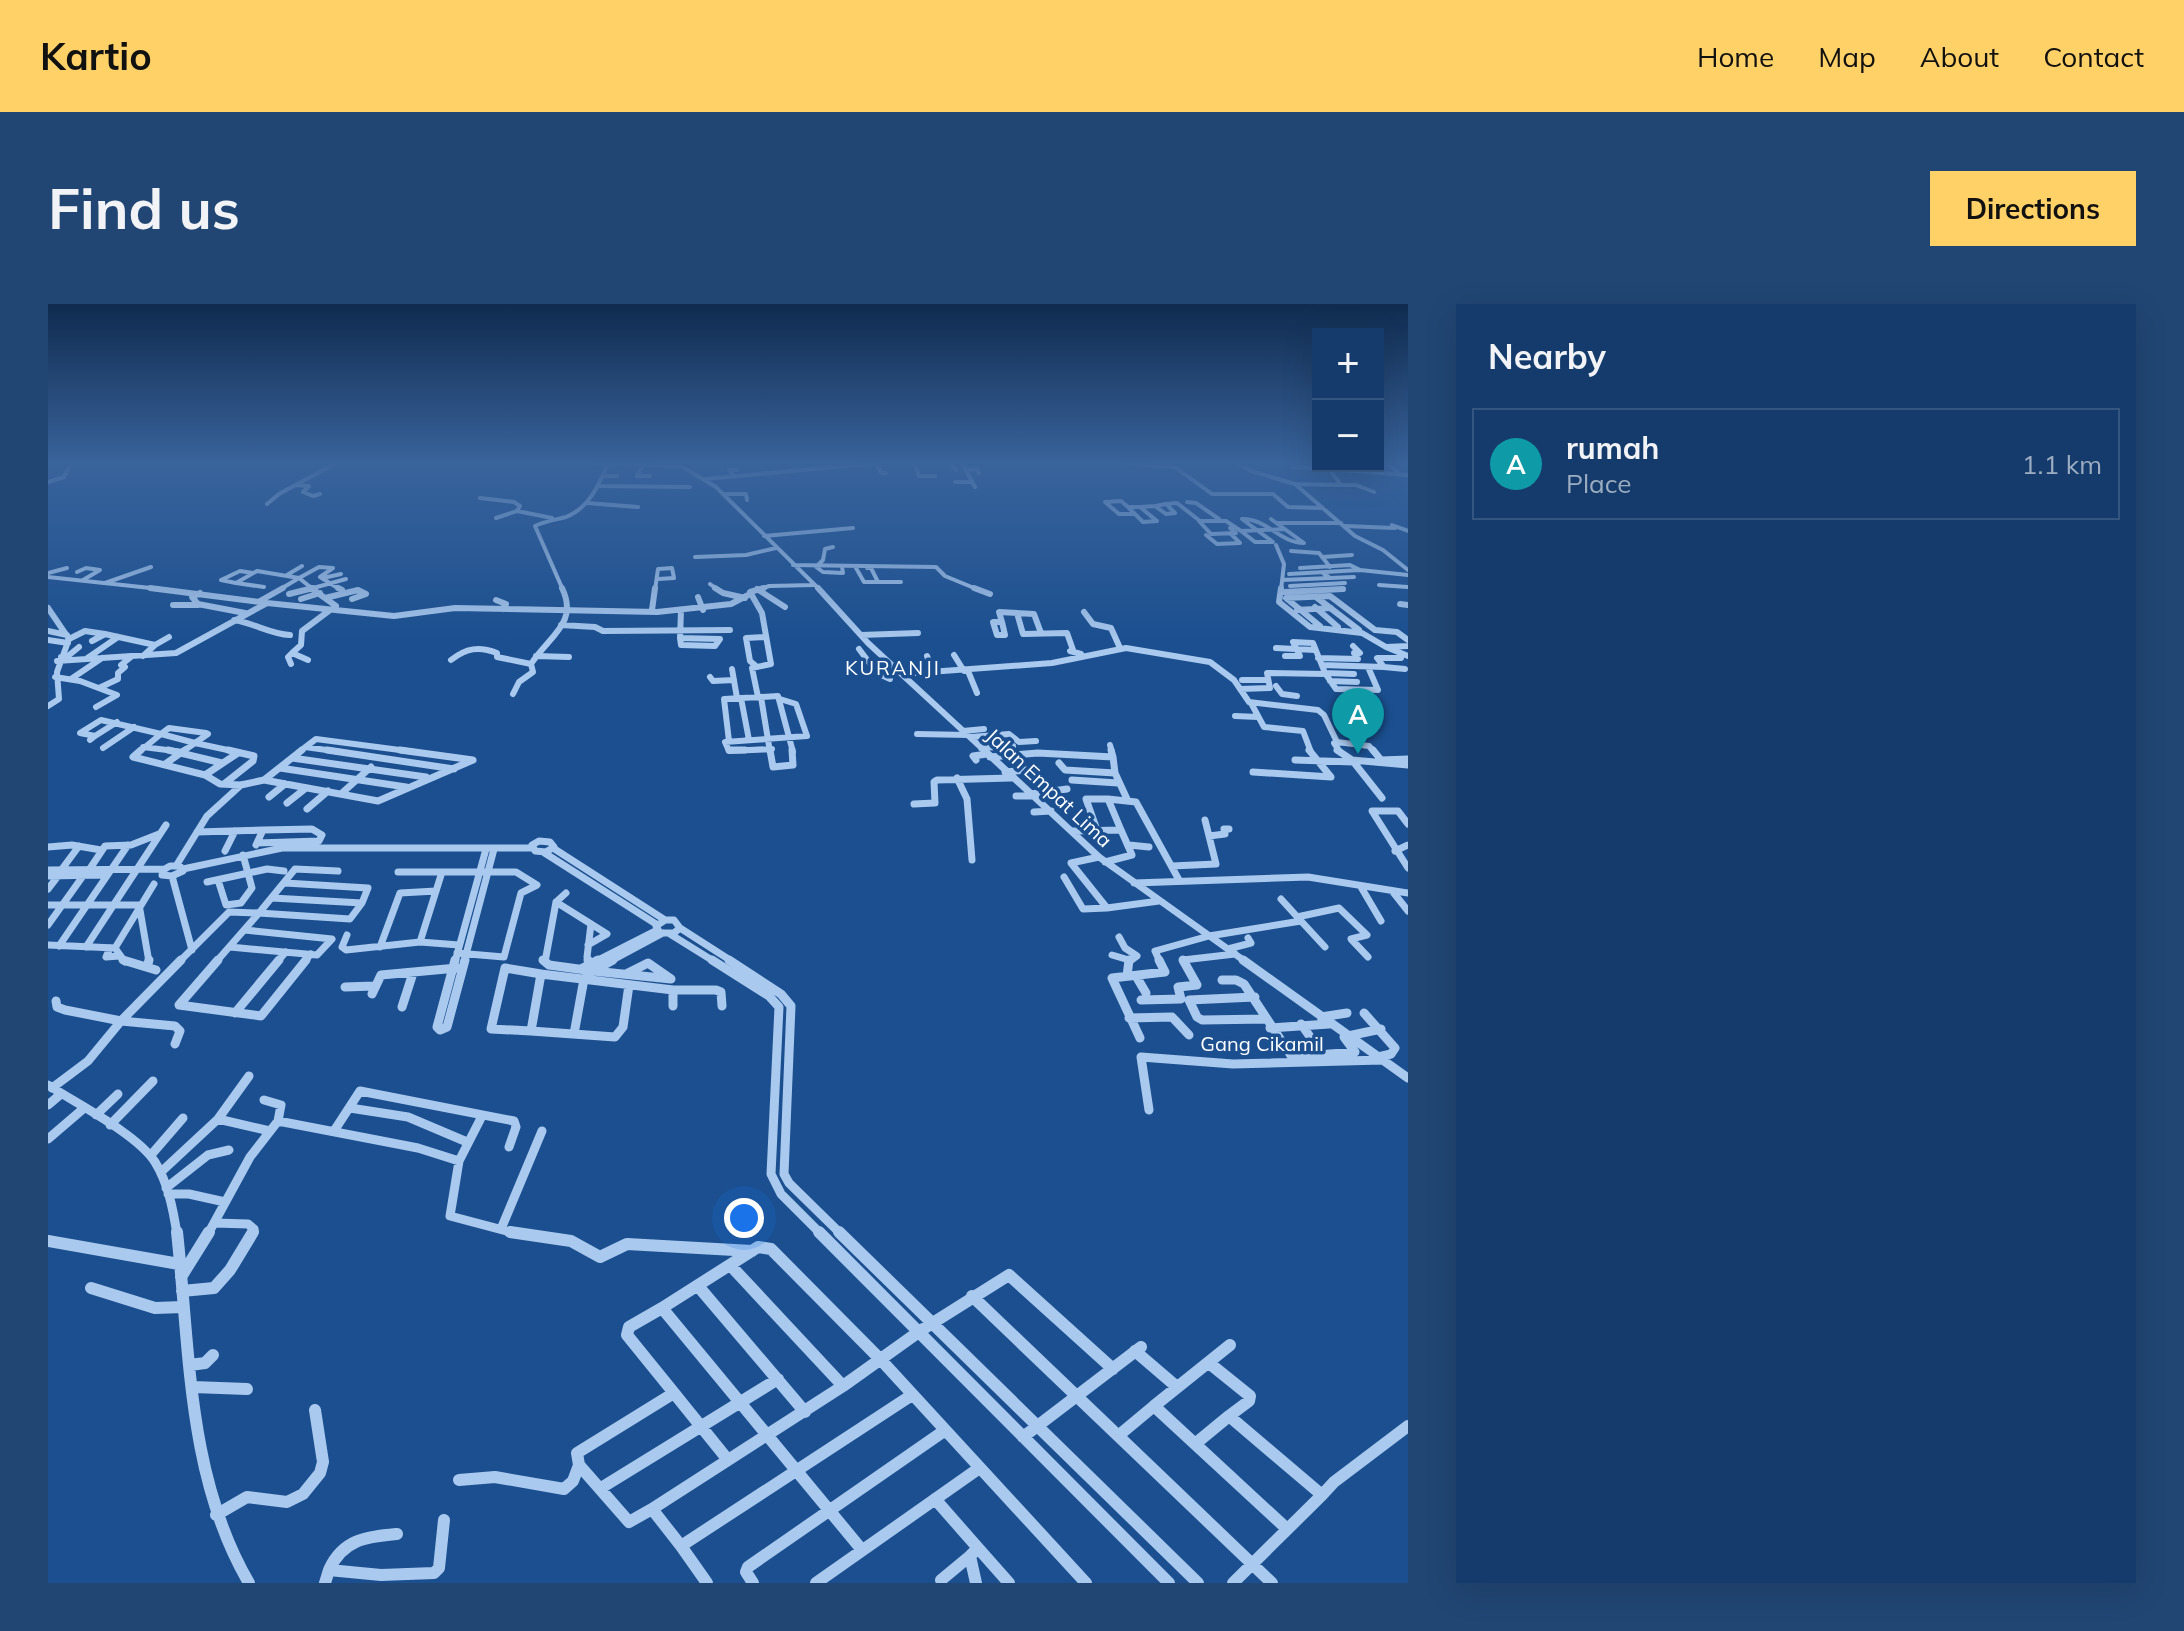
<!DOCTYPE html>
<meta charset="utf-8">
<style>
:root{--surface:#143b6b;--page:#214673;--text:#f1f3f6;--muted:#9dadc1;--line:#33557e;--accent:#ffd166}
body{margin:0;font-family:Mulish,sans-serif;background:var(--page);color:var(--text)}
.controls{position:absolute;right:24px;top:24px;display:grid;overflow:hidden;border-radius:0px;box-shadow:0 8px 32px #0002}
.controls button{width:72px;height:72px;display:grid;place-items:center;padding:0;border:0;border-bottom:2px solid var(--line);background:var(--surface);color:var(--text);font:40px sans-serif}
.you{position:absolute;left:696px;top:914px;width:28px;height:28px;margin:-20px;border:6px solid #fff;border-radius:50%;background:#1a73e8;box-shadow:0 0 0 12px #1a73e833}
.badge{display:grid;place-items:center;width:52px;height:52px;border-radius:50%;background:var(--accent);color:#fff;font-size:26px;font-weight:700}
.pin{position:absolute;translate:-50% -66px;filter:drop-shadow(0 2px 4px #0008)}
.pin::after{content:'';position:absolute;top:42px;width:28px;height:24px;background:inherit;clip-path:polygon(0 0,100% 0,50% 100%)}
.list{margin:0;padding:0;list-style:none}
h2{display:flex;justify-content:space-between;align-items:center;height:104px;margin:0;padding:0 32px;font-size:34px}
h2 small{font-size:26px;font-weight:400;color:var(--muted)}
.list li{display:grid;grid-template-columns:52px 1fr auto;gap:24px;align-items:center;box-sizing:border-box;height:112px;margin:0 16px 16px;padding:0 16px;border:2px solid var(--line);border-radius:0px}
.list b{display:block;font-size:30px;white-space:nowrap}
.list p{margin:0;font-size:26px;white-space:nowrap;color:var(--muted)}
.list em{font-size:26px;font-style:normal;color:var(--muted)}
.map{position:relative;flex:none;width:1360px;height:1279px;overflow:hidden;border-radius:0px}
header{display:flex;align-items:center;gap:48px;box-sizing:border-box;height:112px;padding:0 40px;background:var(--accent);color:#111}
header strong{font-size:38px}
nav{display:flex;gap:44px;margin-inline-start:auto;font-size:28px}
.intro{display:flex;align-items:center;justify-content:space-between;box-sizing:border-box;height:192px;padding:0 48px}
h1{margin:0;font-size:56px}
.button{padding:20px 36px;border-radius:0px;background:var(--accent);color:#111;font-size:28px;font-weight:700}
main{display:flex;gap:48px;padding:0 48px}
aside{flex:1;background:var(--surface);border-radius:0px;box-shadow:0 8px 32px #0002}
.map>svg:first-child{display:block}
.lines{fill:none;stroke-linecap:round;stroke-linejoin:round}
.minor-far4{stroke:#a9c9ee;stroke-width:4}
.minor-far3{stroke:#a9c9ee;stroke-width:6}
.minor-far2{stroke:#a9c9ee;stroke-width:7}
.minor-far1{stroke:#a9c9ee;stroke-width:9}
.minor{stroke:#a9c9ee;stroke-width:12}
.labels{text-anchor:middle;stroke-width:7;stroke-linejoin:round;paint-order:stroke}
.far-quarter-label{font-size:20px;letter-spacing:2px;fill:#fff;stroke:#1b4f8f}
.street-label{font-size:20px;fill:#fff;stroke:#1b4f8f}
</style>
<header>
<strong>Kartio</strong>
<nav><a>Home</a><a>Map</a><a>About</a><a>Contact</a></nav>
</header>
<div class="intro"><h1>Find us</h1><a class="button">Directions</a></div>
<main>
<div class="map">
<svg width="1360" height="1279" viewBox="0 0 1360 1279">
<rect width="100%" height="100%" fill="#1b4f8f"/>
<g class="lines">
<!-- minor-far4 -->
<path class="minor-far4" d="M547,159L633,162L668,183L772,286
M827,159L834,169H838
M866,159L871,172H887
M902,159L908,166
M914,159L927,183
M1073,159L1127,163L1164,190H1225L1240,203L1275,204
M1190,159L1203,167L1247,180L1307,232L1335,246L1360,266
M1339,159L1351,169
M595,161L589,172H602
M1245,163L1281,165
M919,166L929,165L931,169
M555,172H569
M686,172L681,166H689
M657,175L830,159
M0,178L16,173L23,159
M907,178H923
M1247,180L1293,181L1281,165L1360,171
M248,181L261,182L255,188L265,192L272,190
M1293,181H1308L1326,188
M551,182L642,183
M675,190H698L699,196
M432,194L466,198L472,202L469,207L504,214
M1139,198L1148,199L1171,215
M539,199L590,203
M219,200L231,190L288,159
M1118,200L1127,209L1118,210L1107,202Z
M1118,200L1129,199L1152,217H1178L1193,227L1237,225
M1107,202L1092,203L1109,217
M1080,203L1073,197L1057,198L1071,210H1087
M1092,203H1080L1095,218L1109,217
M448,214L469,207
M1194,215C1218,214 1232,239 1256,239L1223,215
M1151,217L1163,230L1188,229L1182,224
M1230,219H1293
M1344,221L1360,227
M1297,222L1347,224
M1193,227L1207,238H1225L1194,215
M1158,231L1169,240L1192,239L1183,230
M716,232L805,224
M1228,241L1236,260L1233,286
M1243,247L1271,249L1282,263
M647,253L698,251L728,244
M1274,253L1304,251
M745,261L888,263L897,272L931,286
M770,261L775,256L777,245L785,243
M767,262L775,268L795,269L794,263
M808,264L816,278H853
M819,264H823L830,278
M1312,266L1360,271
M29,268L38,264L52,266L35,276
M0,269L19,264
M1241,270L1312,266L1302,261L1252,264
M239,271L254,262
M0,273L121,286
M275,274L293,270
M1282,274L1306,273
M1234,276L1282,274L1275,269
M57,279L103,263
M188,279L173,276L192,267L205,269
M662,280L670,286
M1331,281L1360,283
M1242,282L1297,279
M216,283L188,279L209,267L251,274L231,286
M258,286L298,275
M266,286L251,274L271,263L285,264L272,273L293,286
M515,286L487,222C497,217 507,216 518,213C541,204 551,181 560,159
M607,286L610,265L624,264L626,274L610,275
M710,286L721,282L766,281
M1284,286L1295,285"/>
<!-- minor-far3 -->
<path class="minor-far3" d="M263,284L288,302
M290,284L294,286
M667,284L675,289L697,294
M770,284L820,339L938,448
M926,284L942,290
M1233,284L1231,298L1262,323L1314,329L1338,343
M709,285L737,303
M1237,288L1295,285
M152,289L144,293L150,300L197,309
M241,290L265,284
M650,293L655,306
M1268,293L1311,326
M277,294L310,286L318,290L304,295
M253,295L272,289
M448,296L458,300L455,305
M212,297L235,284
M219,299L346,312L407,304L609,308L683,300L702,290
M1352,300L1360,301
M125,301H150
M1267,303L1290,323
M0,304L21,335L9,368L11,395L0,402
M604,306L607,284
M1249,306L1283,304
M1036,308L1045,320L1063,324L1072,344
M969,309L975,330L1019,329L1025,346L1022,347L1033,350
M186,316C206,319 222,330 242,331
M945,318H954L957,331H949Z
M954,318L951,308L986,310L993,329
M513,321L547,323L555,327L682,326
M1272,322L1238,294L1282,292L1327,326L1349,328L1360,336
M0,327L19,331
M57,330L107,341L95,352
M813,331L870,329
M632,334L672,335L667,342L633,341Z
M632,334L633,307
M21,335L37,327L57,330L44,337
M0,336L20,339
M107,341L121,333
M1305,342L1312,349H1306
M1360,342L1338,343L1360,352
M1228,344L1267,346
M811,345L829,369L842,375
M906,351L916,367H920L929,389
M488,352L521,353
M879,352L886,369
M1237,352H1252L1245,338L1265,339L1277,369L1288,385L1330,386L1320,363
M13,353L20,352L31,343
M1270,354L1310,355
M38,355L70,333
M260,356L244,349L253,341L254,327L282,306
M403,356C418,344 431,342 449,349V353L483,360
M9,357L128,349L219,299L102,284
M243,360L240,353L244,349
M1274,361L1336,363L1329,354H1353
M708,362L702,357L698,334L717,333
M1336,363L1357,365
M684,365L689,394
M1277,369L1306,370
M854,370L1004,359L1078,344L1162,358L1186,376L1201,398L1270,406L1276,411L1289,438L1321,442L1326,448
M7,373L32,377L69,391L48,403
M662,373L665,377L686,376
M23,375L54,354
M1194,376H1220
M1282,377L1309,378
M1228,382L1234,390L1249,392
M51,384L70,375V369L77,363L73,361L83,353
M1192,385L1222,384L1219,369L1278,370
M465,390L471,378L485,368L483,360C501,332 531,319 514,284
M710,393L704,364L723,360L714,309L702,288L716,284
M713,393L722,448
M693,394L701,436
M1203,399L1216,423L1255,427L1263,448
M1187,412L1210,413
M121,424L158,429L160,430L147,439L113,430Z
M915,427L936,425
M869,430L920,431
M47,432L69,418
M923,433L961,430L971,438L988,437
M42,436L47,432L32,429L53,416L113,430
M681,437L676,395L730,392L745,448
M1289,438L1286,439L1292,448
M1062,441L1064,448
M95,443L135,448
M257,443L293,448
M55,444L86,423
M933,444L965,442
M724,445L681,447L677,438L759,432L748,400L732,395
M91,448L113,430
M134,448L147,439L189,448
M251,448L268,435L367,448"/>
<!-- minor-far2 -->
<path class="minor-far2" d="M93,446L85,453L157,471L172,480L193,481L216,476
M120,446L174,459
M279,446L406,465
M681,446H697
M722,446L725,463L745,461L744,446
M936,446L1051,553L1198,658
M1063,446L1065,453
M1289,446L1304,456
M1325,446L1333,456
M942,453L990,449L1065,453L1067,469
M244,454L378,473
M928,456L925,452L939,450
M1247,456L1305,458
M1333,456L1360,455
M1011,459L1017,466L1067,469L1079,495
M117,460L137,446
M232,464L358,483
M957,468L988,465
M1205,468L1283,473L1261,446
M157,471L190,449
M909,474L919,495L924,556
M216,476L330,497L425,456L352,446
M216,476L254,446
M1024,476L1070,479
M176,480L205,457L206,452L180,446
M294,489L323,463
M983,490L1019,485
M968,492H985
M221,493L237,480
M1334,494L1304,456L1360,461
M1060,495L1088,498L1131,576
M239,499L258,484
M866,500L887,499L886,478L889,476L963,474
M259,505L280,487
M986,508L1003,507
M1157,516L1161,532
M1360,520L1350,507H1324L1360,564
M1025,527L1073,526L1060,495H1038L1049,526
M149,528L215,526
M491,537L502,538L506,543L498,548L487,547L484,541Z
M208,541L215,526L264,525L274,531L271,537L209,539
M1081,541L1101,543
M0,543L24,541L53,546
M505,544L617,616
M177,547L187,527
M1347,547L1360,541
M495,548L608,620
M1051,553L1023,559L1059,604L1111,597
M1057,558L1084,551L1073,526
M122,562H132L135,567L124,572L114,571L115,566Z
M128,562L159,512L193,481
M1124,562L1168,560L1161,532L1177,530L1176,525H1181
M14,565L31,542
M135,565L234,544H484
M0,566L117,565
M41,566L57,542L83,541L111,530
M350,568H394
M0,572L55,571
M124,572L144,646
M1016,573L1035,605L1059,604
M170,576L178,601L193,599L204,584L195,551
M159,578L219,565L236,567
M237,579L320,584L314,599
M1086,579L1260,573L1360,589
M1313,583L1333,617
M0,585L10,572
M1345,588L1360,607
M518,589L508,598L559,630L540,641
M0,601H92
M92,606L101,658
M1249,613L1291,604L1319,631L1303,635L1320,653
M617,616H626L632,624L626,629H612L608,622Z
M1253,617L1277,643
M0,621L35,572
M632,624L685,658
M622,630L667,658
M299,631L294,643L298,646L372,638L394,568H468L489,581L473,589L456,653L409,649
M1071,633L1077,644L1089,652L1081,658
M372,638L411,641
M0,641L67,644
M11,642L80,541
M38,643L118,521
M182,643L269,651L284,635L197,626
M332,643L352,589L388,587
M62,644L58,653L71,652
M1180,645L1203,639L1200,634
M1064,651L1081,656
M77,658L67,644L106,580
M131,658L181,608L211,609L247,565L290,567
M168,658L211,609L302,615L314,599L224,594
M229,658L238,648
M256,658L263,650
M407,658L438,545
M416,658L446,545
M497,658L508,598
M541,658L539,653L543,620
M546,658L609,626
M561,658L615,629
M1112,658L1107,647L1161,632L1253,617L1233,595
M1136,658L1135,656L1187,650"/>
<!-- minor-far1 -->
<path class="minor-far1" d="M75,656L108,666
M170,656L131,701L213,712L258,656
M407,656L389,723L392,726L399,723L417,656
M495,656L501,661L545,667L536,675L526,730
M540,656L542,660
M664,656L721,692L731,703L723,870L733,890L773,930
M681,656L733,690L743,702L736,870L741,879L793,930
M1195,656L1360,774
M99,663L101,656
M533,665L550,656
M545,667L623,675
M545,667L565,656
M578,670L600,659L623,675
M1079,672L1081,656
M1088,672L1098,689
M1174,676H1188L1196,680L1244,753L1307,748L1296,733
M581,681L575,723L567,733L483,727L493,670L625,686H668L673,688L674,702
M297,683L326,682
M625,686V702
M324,690L333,671L409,664
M1207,693L1141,696L1149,713L1154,716L1219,715
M1093,696L1133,695L1130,683L1149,681L1135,656
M8,697L9,703L17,706L73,717L127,722L132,727L127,740
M354,703L365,669
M187,709L231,656
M1316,709L1347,744L1343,750L1330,753
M1273,713L1299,709
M1081,714L1124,713L1141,731
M1253,720L1275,751
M1222,724L1281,720
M483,727L443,725L457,664L493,670
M1300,732L1333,725
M1092,734L1064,674L1117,668L1111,656
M0,781C29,800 89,830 107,858C120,879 125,905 129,930
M4,784L40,757L73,717L133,656
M216,796L233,801L230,817
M0,801L13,790
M302,804L360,813L419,838
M1101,806L1093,753L1185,760L1334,756
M48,811L70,790
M434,812L411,857L402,912L470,930
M170,815L222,827
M62,821L105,777
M286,827L312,787L466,817L468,823L461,843
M0,835L35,805
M103,851L135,814
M113,868L170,815L201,772
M118,884L160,851L181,846
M120,890H141L177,898
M167,919L200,920L206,925L204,930
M453,925L494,827
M160,930L202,853L230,817L370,844L411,857"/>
<!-- minor -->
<path class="minor" d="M129,928C142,1046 139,1173 201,1279
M462,928L523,937L552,953L579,940L704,947
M771,928L1121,1279
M791,928L1150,1279
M0,937L131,960
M133,973L161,928
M650,982L757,1108
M43,984L107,1004L135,1003
M134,987L166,984L182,966L205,928
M924,992L1224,1279
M1182,1041L1106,1102L1238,1224
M1087,1047L1129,1083
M1161,1059L1202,1092L1201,1097L1181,1112
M142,1061L157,1059L165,1051
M795,1082L872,1027L961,971L1065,1065
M145,1083L199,1085
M626,1089L680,1156
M1070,1132L1106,1102
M975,1133L1093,1043
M1147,1140L1181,1112L1274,1191L1185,1279
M411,1176L447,1173L516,1185L525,1177L531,1161
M553,1184L730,1075
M1274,1191L1286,1178L1360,1122
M887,1195L930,1244L922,1252
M604,1205L581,1218L531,1161L529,1149L626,1089L579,1031L581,1023L614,1004
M168,1211L199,1193L239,1198L255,1190L272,1169L275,1158L267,1106
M633,1242L604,1205L795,1082L683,962
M930,1244L961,1279
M814,1246L614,1004L710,943L723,945L833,1056L1038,1279
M281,1266C295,1235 318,1233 349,1230
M893,1276L922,1252L928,1279
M277,1279L281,1266L333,1271L386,1269L391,1264L396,1216
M659,1279L633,1242L864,1091
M705,1279L698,1268L700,1263L896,1127
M768,1279L930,1165"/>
</g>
<!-- sky -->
<linearGradient id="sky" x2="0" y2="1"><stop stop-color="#0f2b4f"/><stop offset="0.47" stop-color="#39639b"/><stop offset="1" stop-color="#39639b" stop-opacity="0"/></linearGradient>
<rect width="1360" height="338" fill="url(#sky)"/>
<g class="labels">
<!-- far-quarter labels -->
<g class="far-quarter-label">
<text x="845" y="371">KURANJI</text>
</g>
<!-- street labels -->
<g class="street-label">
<text transform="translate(1001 484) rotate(43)" y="7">Jalan Empat Lima</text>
<text x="1214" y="747">Gang Cikamil</text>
</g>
</g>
</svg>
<div class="controls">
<button>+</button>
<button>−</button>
</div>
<div class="you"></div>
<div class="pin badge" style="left:1310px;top:450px;background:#0f9aa8">A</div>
</div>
<aside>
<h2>Nearby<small></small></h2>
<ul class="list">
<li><span class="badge" style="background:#0f9aa8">A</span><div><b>rumah</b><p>Place</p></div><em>1.1 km</em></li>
</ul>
</aside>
</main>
